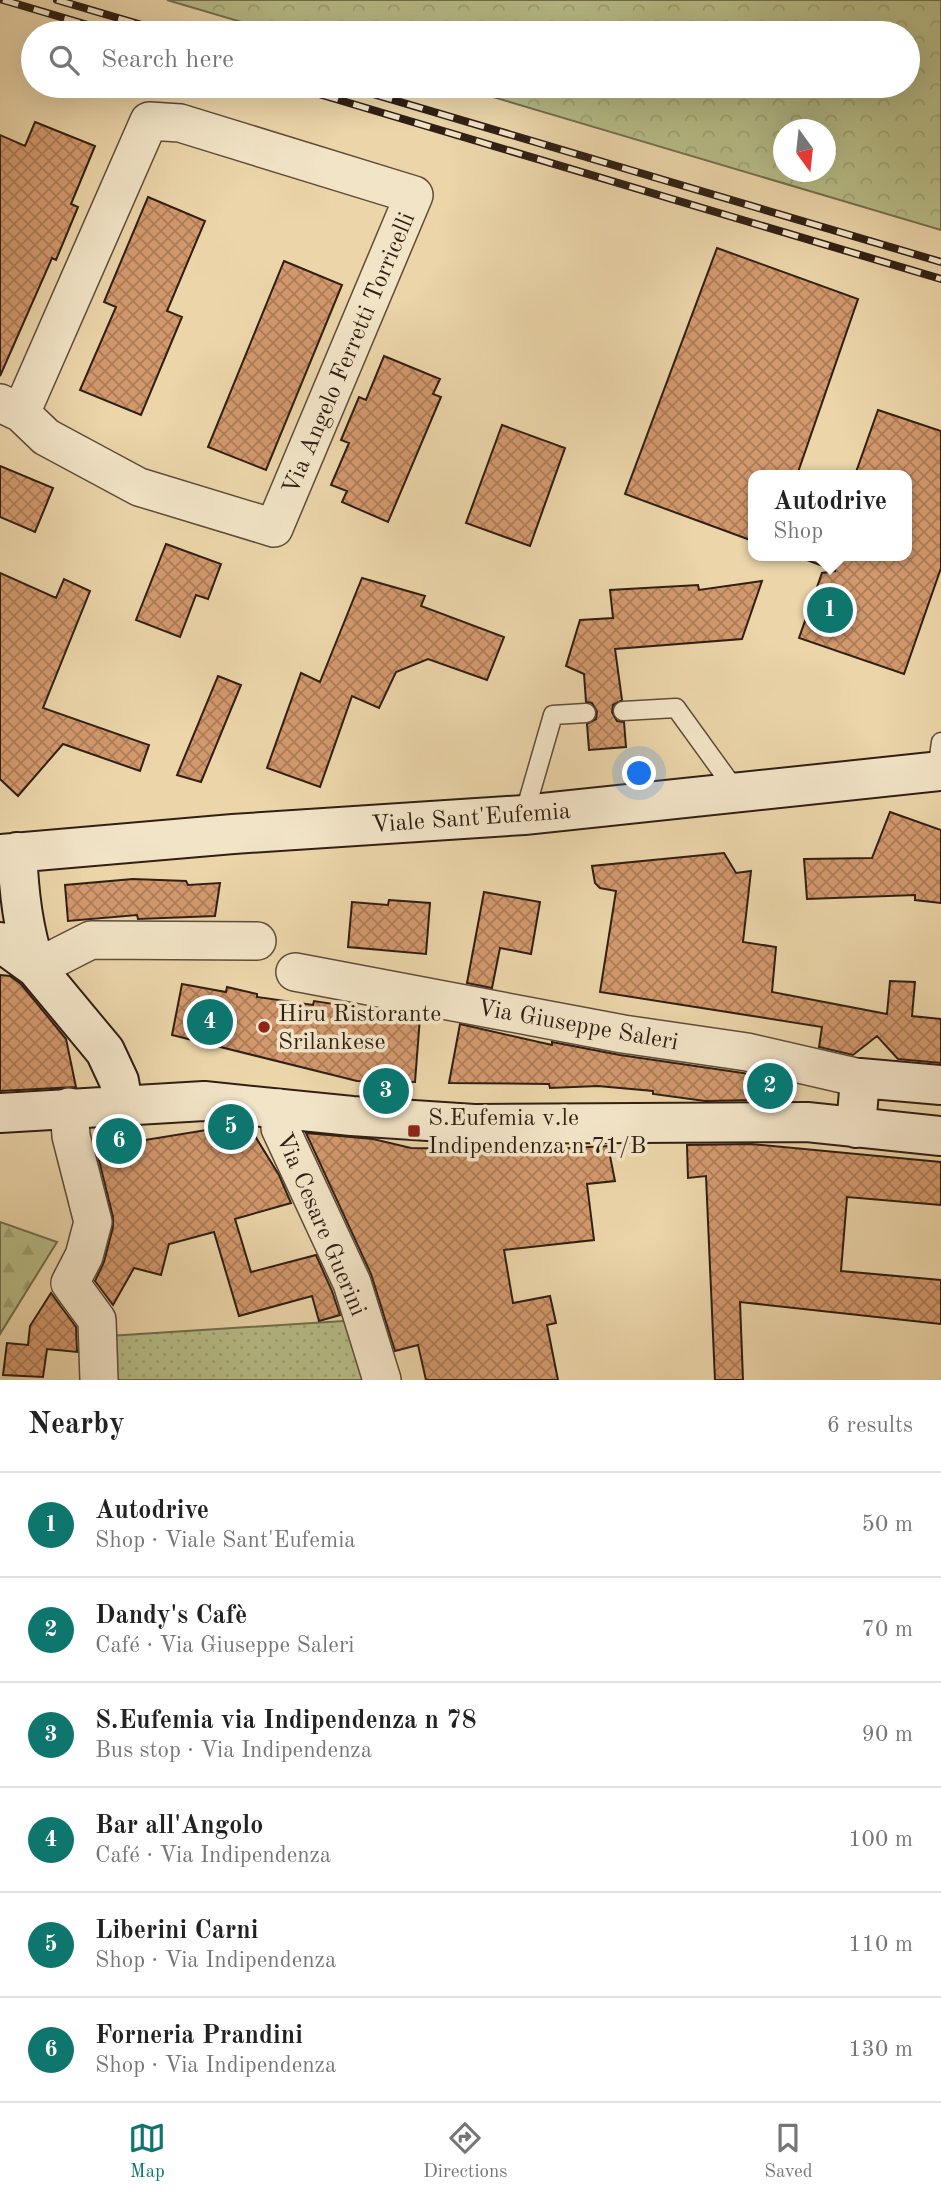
<!DOCTYPE html>
<meta charset="utf-8">
<style>
:root{--surface:#fff;--page:#f2f2f2;--text:#222;--muted:#767676;--line:#e0e0e0;--accent:#0f766e}
body{margin:0;font-family:"Old Standard TT",serif;background:var(--page);color:var(--text)}
.compass{position:absolute;left:773px;top:119px;width:63px;height:63px;border-radius:50%;background:var(--surface);box-shadow:0 7px 28px #0002;rotate:165deg}
.you{position:absolute;left:640px;top:774px;width:24px;height:24px;margin:-18px;border:5px solid #fff;border-radius:50%;background:#1a73e8;box-shadow:0 0 0 10px #1a73e833}
.badge{display:grid;place-items:center;width:46px;height:46px;border-radius:50%;background:var(--accent);color:#fff;font-size:23px;font-weight:700}
.pin{position:absolute;translate:-50% -50%;border:4px solid #fff;box-shadow:0 2px 7px #0006}
.popup{position:absolute;left:748px;top:470px;width:164px;height:91px;box-sizing:border-box;display:grid;place-content:center;border-radius:14px;background:var(--surface);filter:drop-shadow(0 2px 5px #0005);font-size:23px;white-space:nowrap;color:var(--muted)}
.popup b{font-size:26px;color:var(--text)}
.popup::after{content:'';position:absolute;left:50%;top:100%;margin-left:-14px;border:14px solid transparent;border-top-color:var(--surface)}
.list{margin:0;padding:0;list-style:none}
h2{display:flex;justify-content:space-between;align-items:center;height:91px;margin:0;padding:0 28px;font-size:30px}
h2 small{font-size:23px;font-weight:400;color:var(--muted)}
.list li{display:grid;grid-template-columns:46px 1fr auto;gap:21px;align-items:center;box-sizing:border-box;height:105px;padding:0 28px;border-top:2px solid var(--line)}
.list b{display:block;font-size:26px;white-space:nowrap}
.list p{margin:0;font-size:23px;white-space:nowrap;color:var(--muted)}
.list em{font-size:23px;font-style:normal;color:var(--muted)}
.icon{flex:none;width:38px;height:38px;fill:none;stroke:currentColor;stroke-width:2;stroke-linecap:round;stroke-linejoin:round}
.map{position:relative;flex:none;width:941px;height:1380px;overflow:hidden}
.search{position:absolute;background:var(--surface);box-shadow:0 7px 28px #0002;left:21px;right:21px;top:21px;height:77px;display:flex;align-items:center;gap:18px;box-sizing:border-box;padding:0 24px;border-radius:38px;color:var(--muted);font-size:26px}
.sheet{height:721px;background:var(--surface)}
nav{display:flex;justify-content:space-around;align-items:center;box-sizing:border-box;height:98px;border-top:2px solid var(--line);background:var(--surface);font-size:19px;color:var(--muted)}
nav a{display:grid;justify-items:center;gap:4px}
nav .on{color:var(--accent)}
.map>svg:first-child{display:block}
.grass{fill:url(#grass-dots);stroke:#746e4e;stroke-width:2}
.forest{fill:url(#forest-firs);stroke:#746e4e;stroke-width:2}
.park{fill:url(#park-crowns);stroke:#746e4e;stroke-width:2;fill-rule:evenodd}
.building{fill:url(#building-cross-hatch);stroke:#301f14;stroke-width:2}
.lines{fill:none;stroke-linecap:round;stroke-linejoin:round}
.lane-casing{stroke:#5f4c39;stroke-width:21}
.street-casing{stroke:#5f4c39;stroke-width:40}
.secondary-casing{stroke:#301f14;stroke-width:42}
.lane{stroke:#f2e4c7;stroke-width:18}
.street{stroke:#f2e4c7;stroke-width:37}
.secondary{stroke:#f2e4c7;stroke-width:38}
.rail-casing{stroke:#301f14;stroke-width:8}
.rail{stroke:#f2e4c7;stroke-width:5;stroke-dasharray:16;stroke-linecap:butt}
.poi-dot{fill:#8f2418;stroke:#f2e4c7;stroke-width:2.5}
.labels{text-anchor:middle;stroke-width:7;stroke-linejoin:round;paint-order:stroke}
.street-label{font-size:24px;fill:#301f14;stroke:#f2e4c7}
.poi-label{font-size:24px;fill:#301f14;stroke:#f2e4c7;text-anchor:start}
</style>
<div class="map">
<svg width="941" height="1380" viewBox="0 0 941 1380">
<defs>
<pattern id="grass-dots" width="8" height="8" patternUnits="userSpaceOnUse" patternTransform="scale(1.75)"><rect width="8" height="8" fill="#b7bd88"/><path d="M2 2h.1M6 6h.1" fill="none" stroke="#9ea274" stroke-width="1.8" stroke-linecap="round"/></pattern>
<pattern id="forest-firs" width="22" height="20" patternUnits="userSpaceOnUse" patternTransform="scale(1.75)"><rect width="22" height="20" fill="#b7bd88"/><path d="M5 1l3.5 6h-7zM16 11l3.5 6h-7z" fill="#9ea274"/></pattern>
<pattern id="park-crowns" width="20" height="18" patternUnits="userSpaceOnUse" patternTransform="scale(1.75)"><rect width="20" height="18" fill="#b7bd88"/><path d="M2 6a3 3 0 1 1 6 0M12 15a3 3 0 1 1 6 0" fill="none" stroke="#9ea274"/></pattern>
<pattern id="building-cross-hatch" width="8" height="8" patternUnits="userSpaceOnUse" patternTransform="scale(1.75)"><rect width="8" height="8" fill="#d3996d"/><path d="M0 0l8 8M0 8l8-8" fill="none" stroke="#ac7c58"/></pattern>
</defs>
<rect width="100%" height="100%" fill="#ebd5a9"/>
<filter id="stains"><feTurbulence type="fractalNoise" baseFrequency=".00286" numOctaves="4"/><feColorMatrix values="0 0 0 0 .2 0 0 0 0 .09 0 0 0 0 .02 0 0 0 .5 -.17"/></filter>
<radialGradient id="worn" r=".72"><stop offset=".6" stop-color="#630" stop-opacity="0"/><stop offset="1" stop-color="#630" stop-opacity=".3"/></radialGradient>
<!-- grass -->
<path class="grass" d="M359,1320L371,1380H112L109,1336Z"/>
<!-- forest -->
<path class="forest" d="M0,1222L57,1242L0,1334Z"/>
<!-- park -->
<path class="park" d="M167,0H941V230L456,86H908V33H279ZM783,130H825V172H783Z"/>
<!-- building -->
<path class="building" d="M35,122L95,146L71,204L78,207L56,260L52,258L0,376V135L25,146Z
M148,197L205,221L167,311L182,317L141,415L80,390L116,307L104,302Z
M717,248L858,299L797,475H753V541L625,494Z
M284,261L342,285L266,470L208,447Z
M384,356L440,379L433,394L441,397L388,522L342,502L347,491L331,485L349,443L341,440L359,397L366,400Z
M878,410L941,431V568L904,674L799,638L822,573L836,571L804,559L805,556H907V475H855Z
M502,425L565,448L530,546L466,523Z
M0,466L53,488L35,532L0,517Z
M166,544L221,564L208,599L196,595L180,637L136,620Z
M0,573L56,598L64,579L90,591L43,708L149,745L140,771L63,744L18,796L0,779Z
M362,578L425,596L421,606L504,637L487,680L428,659L396,672L379,708L352,696L320,787L267,768L301,673L320,682Z
M762,581L742,639L615,649L622,700L613,705L612,712L617,721L624,722L626,747L589,750L587,724L596,719L597,712L592,703L586,702L584,674L566,666L580,620L613,618L610,590L698,585L699,590Z
M218,676L241,685L201,782L177,775Z
M890,812L941,830V903L915,900V895L807,899L804,859L872,858Z
M724,853L736,873L751,871L743,942L776,947L772,992L887,1014L890,981L915,982L912,1016L941,1019V1063L898,1059L877,1036L853,1055L819,1047L822,1027L600,992L616,891L600,888L595,883L592,866Z
M133,879L186,881L188,885L220,883L215,916L138,919L137,915L68,921L65,885Z
M484,892L540,902L531,954L500,948L492,988L467,983Z
M389,900L430,903L426,954L348,947L352,902L388,905Z
M0,975L10,976L21,984L66,1039L76,1087L0,1091Z
M182,984L226,992L227,987L257,994V997L313,1005L314,1001L420,1017L415,1082L357,1081L172,1035Z
M460,1024L552,1045V1042L620,1055L743,1073L781,1081L777,1097L754,1096V1100L705,1101L653,1094V1091L598,1086L550,1088L549,1084L449,1083Z
M231,1126L250,1128L279,1175L291,1203L235,1219L251,1272L316,1255L332,1291L340,1315L319,1321L312,1296L239,1316L214,1232L169,1244L161,1275L134,1268L113,1305L95,1281L104,1262L113,1227V1217L96,1148Z
M306,1133L373,1139L411,1148L472,1149L473,1153L608,1146L615,1181L587,1184L594,1240L504,1250L513,1303L550,1296L556,1323L547,1325L558,1380H426L418,1345L395,1351L371,1274Z
M751,1144L941,1162V1205L847,1197L841,1271L941,1280V1324L740,1302L743,1380H715L706,1176L688,1178L687,1145Z
M51,1293L76,1327L77,1352L47,1349L43,1377L3,1375L7,1343L28,1345L30,1326Z"/>
<g class="lines">
<defs>
<path id="lane" d="M623,711L676,708L736,791
M937,771L941,742
M524,815L553,715L586,713"/>
<path id="street" d="M0,403L21,413L46,437L139,487L274,528L414,195L180,123L149,121L21,413
M36,968L91,940L257,941
M295,972L623,1034L747,1052L860,1078
M69,1107L71,1136L93,1222L84,1256L70,1283L97,1320L99,1380
M279,1108L280,1128L352,1283L382,1380"/>
<path id="secondary" d="M17,852C19,893 23,930 36,968
M0,854L233,834L524,815L941,771
M0,942L36,968L105,1051L119,1081L123,1104
M0,1113L204,1101L352,1116L474,1124L807,1122L941,1136
M856,1128L860,1078L941,1085"/>
</defs>
<!-- lane casing -->
<use href="#lane" class="lane-casing"/>
<!-- street casing -->
<use href="#street" class="street-casing"/>
<!-- secondary casing -->
<use href="#secondary" class="secondary-casing"/>
<!-- lane -->
<use href="#lane" class="lane"/>
<!-- street -->
<use href="#street" class="street"/>
<!-- secondary -->
<use href="#secondary" class="secondary"/>
<defs>
<path id="rail" d="M3,0L115,33
M57,0L169,33
M292,86L941,279
M346,86L941,262"/>
</defs>
<!-- rail casing -->
<use href="#rail" class="rail-casing"/>
<!-- rail -->
<use href="#rail" class="rail"/>
</g>
<!-- markers -->
<g class="poi-dot">
<circle cx="264" cy="1027" r="7"/>
<rect x="407" y="1124" width="14" height="14" rx="3.5"/>
</g>
<g class="labels">
<!-- street labels -->
<g class="street-label">
<text transform="translate(348 353) rotate(-67)" y="8">Via Angelo Ferretti Torricelli</text>
<text transform="translate(471 817) rotate(-4)" y="8">Viale Sant'Eufemia</text>
<text transform="translate(578 1024) rotate(10)" y="8">Via Giuseppe Saleri</text>
<text transform="translate(322 1224) rotate(67)" y="8">Via Cesare Guerini</text>
</g>
<!-- poi labels -->
<g class="poi-label">
<text x="278" y="1021">Hiru Ristorante<tspan x="278" dy="28">Srilankese</tspan></text>
<text x="428" y="1125">S.Eufemia v.le<tspan x="428" dy="28">Indipendenza n 71/B</tspan></text>
</g>
</g>
<rect width="100%" height="100%" filter="url(#stains)"/>
<rect width="100%" height="100%" fill="url(#worn)"/>
</svg>
<svg class="compass" viewBox="-18 -18 36 36"><path d="M0-13l5 13h-10z" fill="#e53935"/><path d="M0 13l5-13h-10z" fill="#767676"/></svg>
<div class="you"></div>
<div class="pin badge" style="left:830px;top:610px">1</div>
<div class="popup"><b>Autodrive</b>Shop</div>
<div class="pin badge" style="left:770px;top:1086px">2</div>
<div class="pin badge" style="left:386px;top:1091px">3</div>
<div class="pin badge" style="left:210px;top:1022px">4</div>
<div class="pin badge" style="left:231px;top:1127px">5</div>
<div class="pin badge" style="left:119px;top:1141px">6</div>
<div class="search"><svg class="icon" aria-label="search" viewBox="0 0 24 24"><circle cx="10" cy="10" r="6"/><path d="M15 15l6 6"/></svg>Search here</div>
</div>
<section class="sheet">
<h2>Nearby<small>6 results</small></h2>
<ul class="list">
<li><span class="badge">1</span><div><b>Autodrive</b><p>Shop · Viale Sant'Eufemia</p></div><em>50 m</em></li>
<li><span class="badge">2</span><div><b>Dandy's Cafè</b><p>Café · Via Giuseppe Saleri</p></div><em>70 m</em></li>
<li><span class="badge">3</span><div><b>S.Eufemia via Indipendenza n 78</b><p>Bus stop · Via Indipendenza</p></div><em>90 m</em></li>
<li><span class="badge">4</span><div><b>Bar all'Angolo</b><p>Café · Via Indipendenza</p></div><em>100 m</em></li>
<li><span class="badge">5</span><div><b>Liberini Carni</b><p>Shop · Via Indipendenza</p></div><em>110 m</em></li>
<li><span class="badge">6</span><div><b>Forneria Prandini</b><p>Shop · Via Indipendenza</p></div><em>130 m</em></li>
</ul>
</section>
<nav>
<a class="on"><svg class="icon" aria-label="map" viewBox="0 0 24 24"><path d="M3 6l6-2 6 2 6-2v14l-6 2-6-2-6 2zM9 4v14M15 6v14"/></svg>Map</a>
<a><svg class="icon" aria-label="directions" viewBox="0 0 24 24"><path d="M12 3l9 9-9 9-9-9zM9 14v-3h6M13 9l2 2-2 2"/></svg>Directions</a>
<a><svg class="icon" aria-label="saved" viewBox="0 0 24 24"><path d="M7 4h10v16l-5-4-5 4z"/></svg>Saved</a>
</nav>
